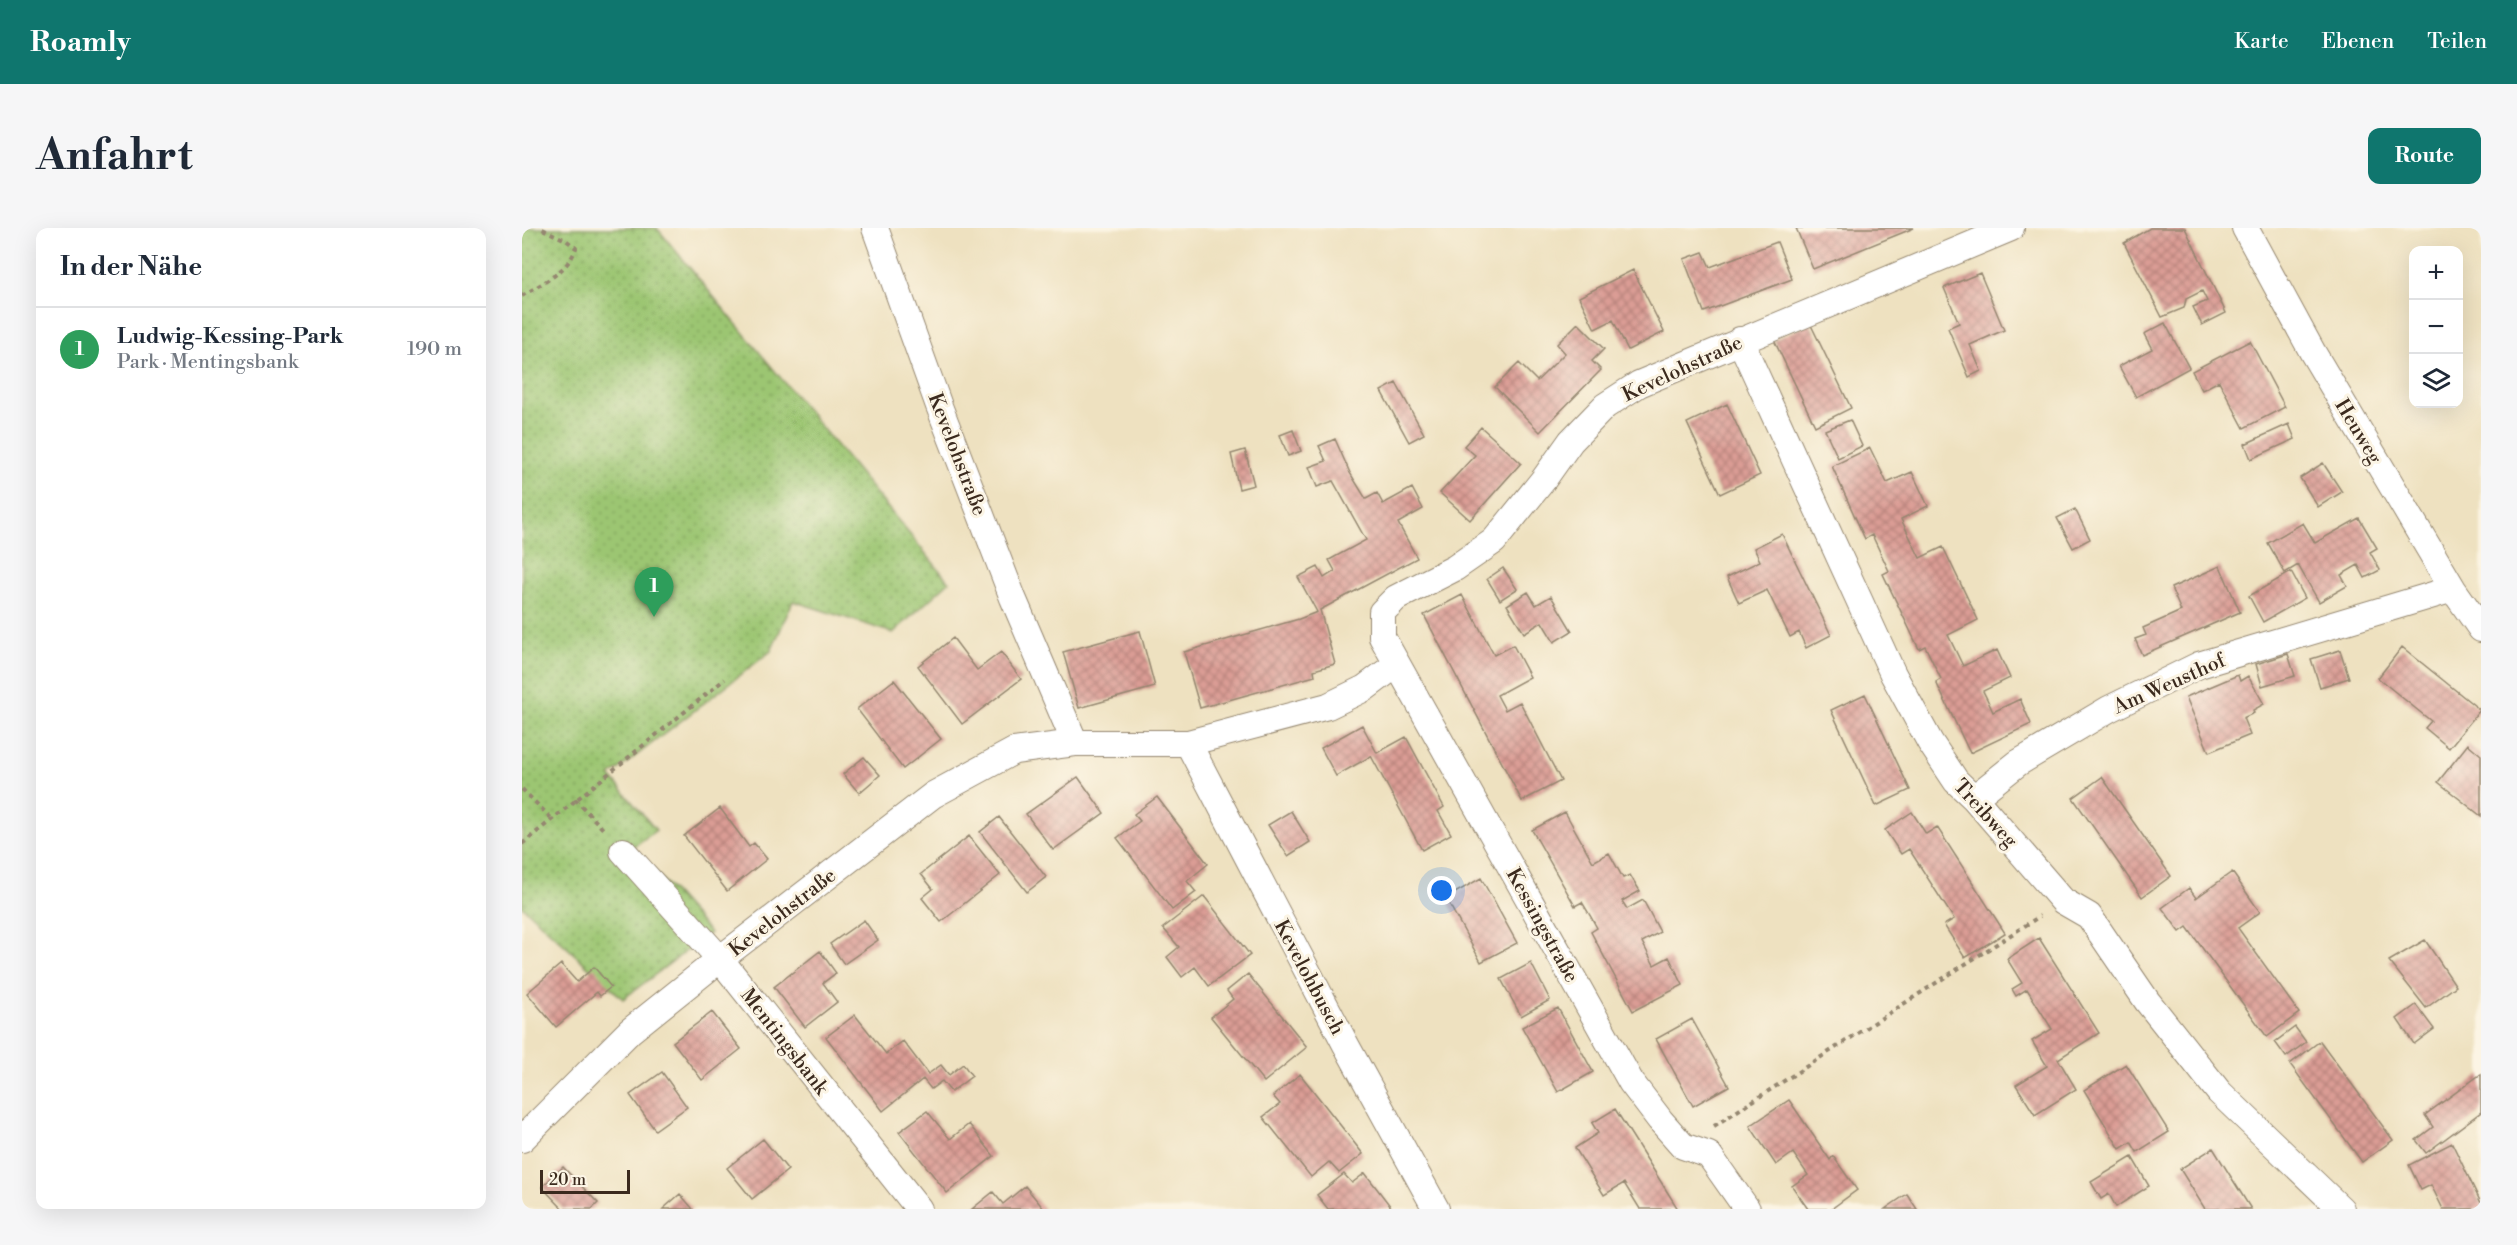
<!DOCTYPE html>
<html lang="de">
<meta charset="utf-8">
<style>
:root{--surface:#fff;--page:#f6f6f7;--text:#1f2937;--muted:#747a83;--line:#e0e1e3;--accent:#0f766e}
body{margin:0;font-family:"Libre Bodoni",serif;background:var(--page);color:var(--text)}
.controls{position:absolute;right:18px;top:18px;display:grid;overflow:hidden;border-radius:12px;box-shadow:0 6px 24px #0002}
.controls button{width:54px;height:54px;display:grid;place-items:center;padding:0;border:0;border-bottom:2px solid var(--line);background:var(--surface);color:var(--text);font:30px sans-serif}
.scale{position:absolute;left:18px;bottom:15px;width:90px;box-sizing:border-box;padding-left:6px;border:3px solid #3b2a1e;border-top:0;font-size:16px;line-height:21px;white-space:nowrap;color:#3b2a1e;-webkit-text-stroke:4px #fcf5e5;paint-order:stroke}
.you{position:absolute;left:920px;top:663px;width:21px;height:21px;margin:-15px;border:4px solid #fff;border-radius:50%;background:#1a73e8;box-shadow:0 0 0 9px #1a73e833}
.badge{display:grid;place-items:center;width:39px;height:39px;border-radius:50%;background:var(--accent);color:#fff;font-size:20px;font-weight:700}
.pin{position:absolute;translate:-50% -50px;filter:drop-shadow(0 2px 3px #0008)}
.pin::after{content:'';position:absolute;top:32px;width:21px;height:18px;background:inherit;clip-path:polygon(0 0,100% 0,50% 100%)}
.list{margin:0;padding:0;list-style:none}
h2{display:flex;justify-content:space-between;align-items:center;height:78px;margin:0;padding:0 24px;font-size:26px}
h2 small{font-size:20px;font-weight:400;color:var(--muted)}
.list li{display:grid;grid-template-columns:39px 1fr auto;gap:18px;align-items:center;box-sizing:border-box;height:84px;padding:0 24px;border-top:2px solid var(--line)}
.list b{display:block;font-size:22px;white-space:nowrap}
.list p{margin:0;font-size:20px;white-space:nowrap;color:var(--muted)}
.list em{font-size:20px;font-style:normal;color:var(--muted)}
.icon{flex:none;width:33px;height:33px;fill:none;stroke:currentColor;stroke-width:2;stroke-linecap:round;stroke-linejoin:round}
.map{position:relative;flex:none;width:1959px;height:981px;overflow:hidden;border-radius:12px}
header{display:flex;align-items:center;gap:36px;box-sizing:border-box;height:84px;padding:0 30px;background:var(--accent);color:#fff}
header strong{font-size:28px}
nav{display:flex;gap:33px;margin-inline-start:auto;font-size:21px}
.intro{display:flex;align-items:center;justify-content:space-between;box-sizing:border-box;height:144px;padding:0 36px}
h1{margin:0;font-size:42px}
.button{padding:15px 27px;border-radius:12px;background:var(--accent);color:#fff;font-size:21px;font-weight:700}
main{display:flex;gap:36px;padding:0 36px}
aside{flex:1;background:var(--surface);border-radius:12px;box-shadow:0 6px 24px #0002}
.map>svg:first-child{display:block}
.grass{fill:url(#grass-dots);stroke:#6c7848;stroke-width:1.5}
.building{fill:url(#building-cross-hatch)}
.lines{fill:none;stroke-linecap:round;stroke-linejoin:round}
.street-casing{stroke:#94866f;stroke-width:28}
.path{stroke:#94866f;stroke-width:4;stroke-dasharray:4.5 4.5;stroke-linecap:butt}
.street{stroke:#fff;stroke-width:26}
.labels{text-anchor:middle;stroke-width:6;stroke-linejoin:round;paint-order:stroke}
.street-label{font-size:20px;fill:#3b2a1e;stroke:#fcf5e5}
</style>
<header>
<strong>Roamly</strong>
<nav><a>Karte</a><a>Ebenen</a><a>Teilen</a></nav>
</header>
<div class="intro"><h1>Anfahrt</h1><a class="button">Route</a></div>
<main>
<aside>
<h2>In der Nähe<small></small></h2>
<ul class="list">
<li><span class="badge" style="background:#2e9e5b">1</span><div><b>Ludwig-Kessing-Park</b><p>Park · Mentingsbank</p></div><em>190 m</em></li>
</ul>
</aside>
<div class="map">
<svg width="1959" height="981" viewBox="0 0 1959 981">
<defs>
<pattern id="grass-dots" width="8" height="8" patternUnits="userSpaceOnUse" patternTransform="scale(1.5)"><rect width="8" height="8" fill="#9cc672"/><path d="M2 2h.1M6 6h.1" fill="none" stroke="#80a15d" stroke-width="1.8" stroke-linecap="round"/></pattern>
<pattern id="building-cross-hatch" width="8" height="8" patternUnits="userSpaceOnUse" patternTransform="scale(1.5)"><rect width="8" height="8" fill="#db9d95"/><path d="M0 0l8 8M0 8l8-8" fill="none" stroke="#b38079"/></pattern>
</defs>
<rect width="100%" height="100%" fill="#fcf5e5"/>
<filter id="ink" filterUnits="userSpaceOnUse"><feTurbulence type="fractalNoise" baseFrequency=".0167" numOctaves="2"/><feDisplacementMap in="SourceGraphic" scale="12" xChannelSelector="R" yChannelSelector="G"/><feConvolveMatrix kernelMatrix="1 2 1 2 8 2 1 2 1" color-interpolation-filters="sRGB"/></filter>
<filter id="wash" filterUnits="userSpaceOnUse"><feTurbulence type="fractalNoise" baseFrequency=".008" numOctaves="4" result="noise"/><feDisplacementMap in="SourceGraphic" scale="24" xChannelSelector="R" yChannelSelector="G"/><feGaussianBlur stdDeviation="1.35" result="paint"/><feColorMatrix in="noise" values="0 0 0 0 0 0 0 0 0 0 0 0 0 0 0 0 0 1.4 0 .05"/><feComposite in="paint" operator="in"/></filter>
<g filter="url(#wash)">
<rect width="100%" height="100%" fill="#eee1c0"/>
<!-- grass -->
<path class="grass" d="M0,0H135L427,354L371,405L271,373L249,423L88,548L134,602L111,619L188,705L101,771L0,678Z"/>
<g id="blocks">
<!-- building -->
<path class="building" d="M1274,0H1392L1291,41Z
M1628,0H1663L1704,85L1680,97L1671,79L1685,73L1680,63L1664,71L1662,80L1640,89L1602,15Z
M1255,14L1270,51L1182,84L1162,31L1181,24L1188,39Z
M1111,42L1142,104L1106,122L1091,92L1073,101L1057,69Z
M1458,45L1482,102L1448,117L1459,143L1447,149L1426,100L1437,95L1422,60Z
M1056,95L1082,121L1070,133L1079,142L1018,204L973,159L997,135L1015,153L1043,125L1035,116Z
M1288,95L1329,180L1293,198L1252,112Z
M1643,95L1667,140L1614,169L1597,138L1630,121L1622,106Z
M1728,113L1763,179L1722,200L1697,153L1680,162L1670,143Z
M874,155L902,206L887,214L859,163Z
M1205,176L1238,247L1198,266L1165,195Z
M1328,192L1340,218L1316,230L1303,202Z
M1767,196L1773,211L1729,231L1723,216Z
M959,199L999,235L948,292L918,265L953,227L942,218Z
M771,202L779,223L766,228L758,207Z
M813,211L828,245L844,271L855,265L861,276L890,260L901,281L876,295L895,330L798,382L813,436L792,442L793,448L678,480L662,424L777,391L795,384L776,349L796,339L802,350L813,343L807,332L844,312L811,253L795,259L787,239L804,233L797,218Z
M1348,220L1365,255L1390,244L1406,278L1379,291L1398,330L1421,319L1456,392L1426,407L1441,438L1475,422L1488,450L1461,463L1465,471L1471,484L1498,471L1509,496L1448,525L1414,454L1419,451L1403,418L1397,421L1361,346L1367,343L1350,307L1343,311L1310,238Z
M723,222L732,257L717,261L709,226Z
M1801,235L1820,264L1796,279L1778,250Z
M1553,281L1568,311L1551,320L1535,290Z
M1837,290L1855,320L1848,324L1858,342L1843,350L1836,337L1819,347L1825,358L1797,374L1776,337L1763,345L1746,315L1781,295L1793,315Z
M1260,306L1309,407L1284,420L1277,404L1268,409L1245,362L1217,375L1205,349L1238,333L1232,320Z
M1698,338L1718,384L1620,427L1613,411L1624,407L1621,400L1659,383L1649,360Z
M981,340L995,361L978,372L965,351Z
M1769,344L1783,370L1741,394L1727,368Z
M1006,364L1014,377L1029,368L1050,403L1032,414L1020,394L1002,405L985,377Z
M940,367L972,427L991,417L1008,449L975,467L983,482L998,474L1039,553L1000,573L902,387Z
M618,403L633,459L557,480L541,424Z
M431,410L455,442L479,424L499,451L440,496L396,438Z
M1880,419L1958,482L1927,520L1903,500L1909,493L1856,450Z
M1818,422L1827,450L1798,459L1789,431Z
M1766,426L1773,448L1740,458L1734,436Z
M1716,447L1718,453L1726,448L1742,476L1731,482L1732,485L1721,490L1728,507L1687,524L1664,469Z
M372,452L419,511L381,541L335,481Z
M1343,466L1388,562L1354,578L1309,482Z
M840,497L855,525L884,509L922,579L916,583L929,606L900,622L849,528L814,548L799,520Z
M1946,516L1959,527V588L1916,554Z
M342,529L358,547L337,565L321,546Z
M556,549L582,585L531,622L504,586Z
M1580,549L1649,648L1620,669L1551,570Z
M635,569L686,636L665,653L674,664L650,682L595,610L618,593L612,586Z
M198,580L227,619L232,615L245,631L205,663L162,608Z
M769,583L788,614L766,628L746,597Z
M1043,584L1071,634L1087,625L1101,650L1108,647L1118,663L1100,673L1105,681L1121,672L1138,704L1120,714L1132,737L1147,729L1161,757L1111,783L1069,704L1075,700L1069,689L1060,674L1053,678L1010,602Z
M1390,584L1404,606L1415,599L1483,705L1443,730L1422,697L1432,691L1387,621L1379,626L1363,602Z
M477,589L524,649L505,664L458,604Z
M447,608L478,647L419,694L400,670L411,661L399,646Z
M1710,644L1738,684L1716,700L1777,785L1745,809L1665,699L1658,704L1640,680L1667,660L1674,670Z
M959,650L995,715L959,734L924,670Z
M682,668L728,727L687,758L673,739L660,749L645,729L657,719L641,700Z
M342,692L356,712L322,736L308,716Z
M1517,710L1577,805L1536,831L1554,861L1513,887L1494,857L1525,838L1510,813L1530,801L1505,761L1494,768L1490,761L1500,755L1485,731Z
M1903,712L1934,758L1904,780L1867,733Z
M298,723L314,745L301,755L315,774L283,799L252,759Z
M1009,735L1028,772L999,788L979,751Z
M39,736L55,754L72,739L89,759L78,768L75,764L34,799L5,765Z
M726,746L785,819L742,854L689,789L711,771L705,763Z
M1894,777L1912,801L1892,816L1875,791Z
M1036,780L1071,844L1036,864L1000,799Z
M190,784L219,821L180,852L151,814Z
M333,787L364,826L381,813L406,846L419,837L427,847L441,836L450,848L429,864L420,853L409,861L401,851L361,883L304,809Z
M1170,791L1207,858L1171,878L1134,811Z
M1773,799L1784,814L1764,829L1753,814Z
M1798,813L1871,912L1840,934L1768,836Z
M1604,836L1647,904L1615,924L1609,914L1598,921L1562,862Z
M140,844L165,879L133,902L108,867Z
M778,846L841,926L817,945L807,934L789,949L741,889L758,876L751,868Z
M1959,846V884L1904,925L1894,912L1911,899L1903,887Z
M1267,872L1308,932L1311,928L1335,962L1309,981H1286L1270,958L1286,947L1271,925L1254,937L1228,898Z
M1093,881L1129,938L1156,981H1118L1102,955L1082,967L1053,920L1076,905L1070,895Z
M405,883L428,911L447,896L472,928L425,965L377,904Z
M241,911L266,942L230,971L205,940Z
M1930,915L1959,975V981H1921L1909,957L1899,962L1887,937Z
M1691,920L1714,957L1729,981H1683L1658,941Z
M1610,929L1627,958L1594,979L1587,966L1579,971L1569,954Z
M41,939L76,975L70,981H41L20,959Z
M843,945L869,979L866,981H806L795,967L822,946L830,955Z
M503,958L522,981H450L471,964L481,976Z
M158,966L171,981H141Z
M1385,966L1395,981H1363Z"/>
</g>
</g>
<g filter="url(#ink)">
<use href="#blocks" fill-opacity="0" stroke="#94866f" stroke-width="1.5"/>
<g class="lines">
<defs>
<path id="street" d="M353,0L417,178L491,370L553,515
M1723,0L1791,125L1931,361L1959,401
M1218,112L1371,446L1408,514L1434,553L1452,570L1541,673L1567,688L1625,773L1697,864L1819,981
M666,515L824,817L914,981
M1452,570L1496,535L1587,481L1677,437L1931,361
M101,623L198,731L397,981
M0,911L108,803L198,731L411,567L492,523L553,515H666L806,478L843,460L875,436
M1225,981L1187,927L1161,918L1138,892L1109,854L860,409V384L874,370L933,340L972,313L1022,251L1049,213L1083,178L1117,156L1489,0"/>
</defs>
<!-- street casing -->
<use href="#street" class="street-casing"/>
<!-- path -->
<path class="path" d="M0,68C20,55 46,44 54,20L44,12L18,0
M0,561L30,591
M53,571L83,603
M0,616L203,451
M1192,898L1518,688"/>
<!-- street -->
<use href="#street" class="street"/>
</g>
</g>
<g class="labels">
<!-- street labels -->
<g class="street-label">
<text transform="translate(1160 140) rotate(-25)" y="7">Kevelohstraße</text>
<text transform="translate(1837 203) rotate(59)" y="7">Heuweg</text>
<text transform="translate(436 226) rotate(69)" y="7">Kevelohstraße</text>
<text transform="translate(1647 455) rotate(-24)" y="7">Am Weusthof</text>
<text transform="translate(1464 585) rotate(48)" y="7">Treibweg</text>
<text transform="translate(260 684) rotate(-38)" y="7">Kevelohstraße</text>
<text transform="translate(1021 697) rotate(61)" y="7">Kessingstraße</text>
<text transform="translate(788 749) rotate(62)" y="7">Kevelohbusch</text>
<text transform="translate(263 813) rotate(52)" y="7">Mentingsbank</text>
</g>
</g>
</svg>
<div class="controls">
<button>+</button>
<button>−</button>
<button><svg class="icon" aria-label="layers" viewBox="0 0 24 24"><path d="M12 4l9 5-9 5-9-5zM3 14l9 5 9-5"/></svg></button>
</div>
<div class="scale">20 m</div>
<div class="you"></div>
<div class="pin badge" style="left:132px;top:389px;background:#2e9e5b">1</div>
</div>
</main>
